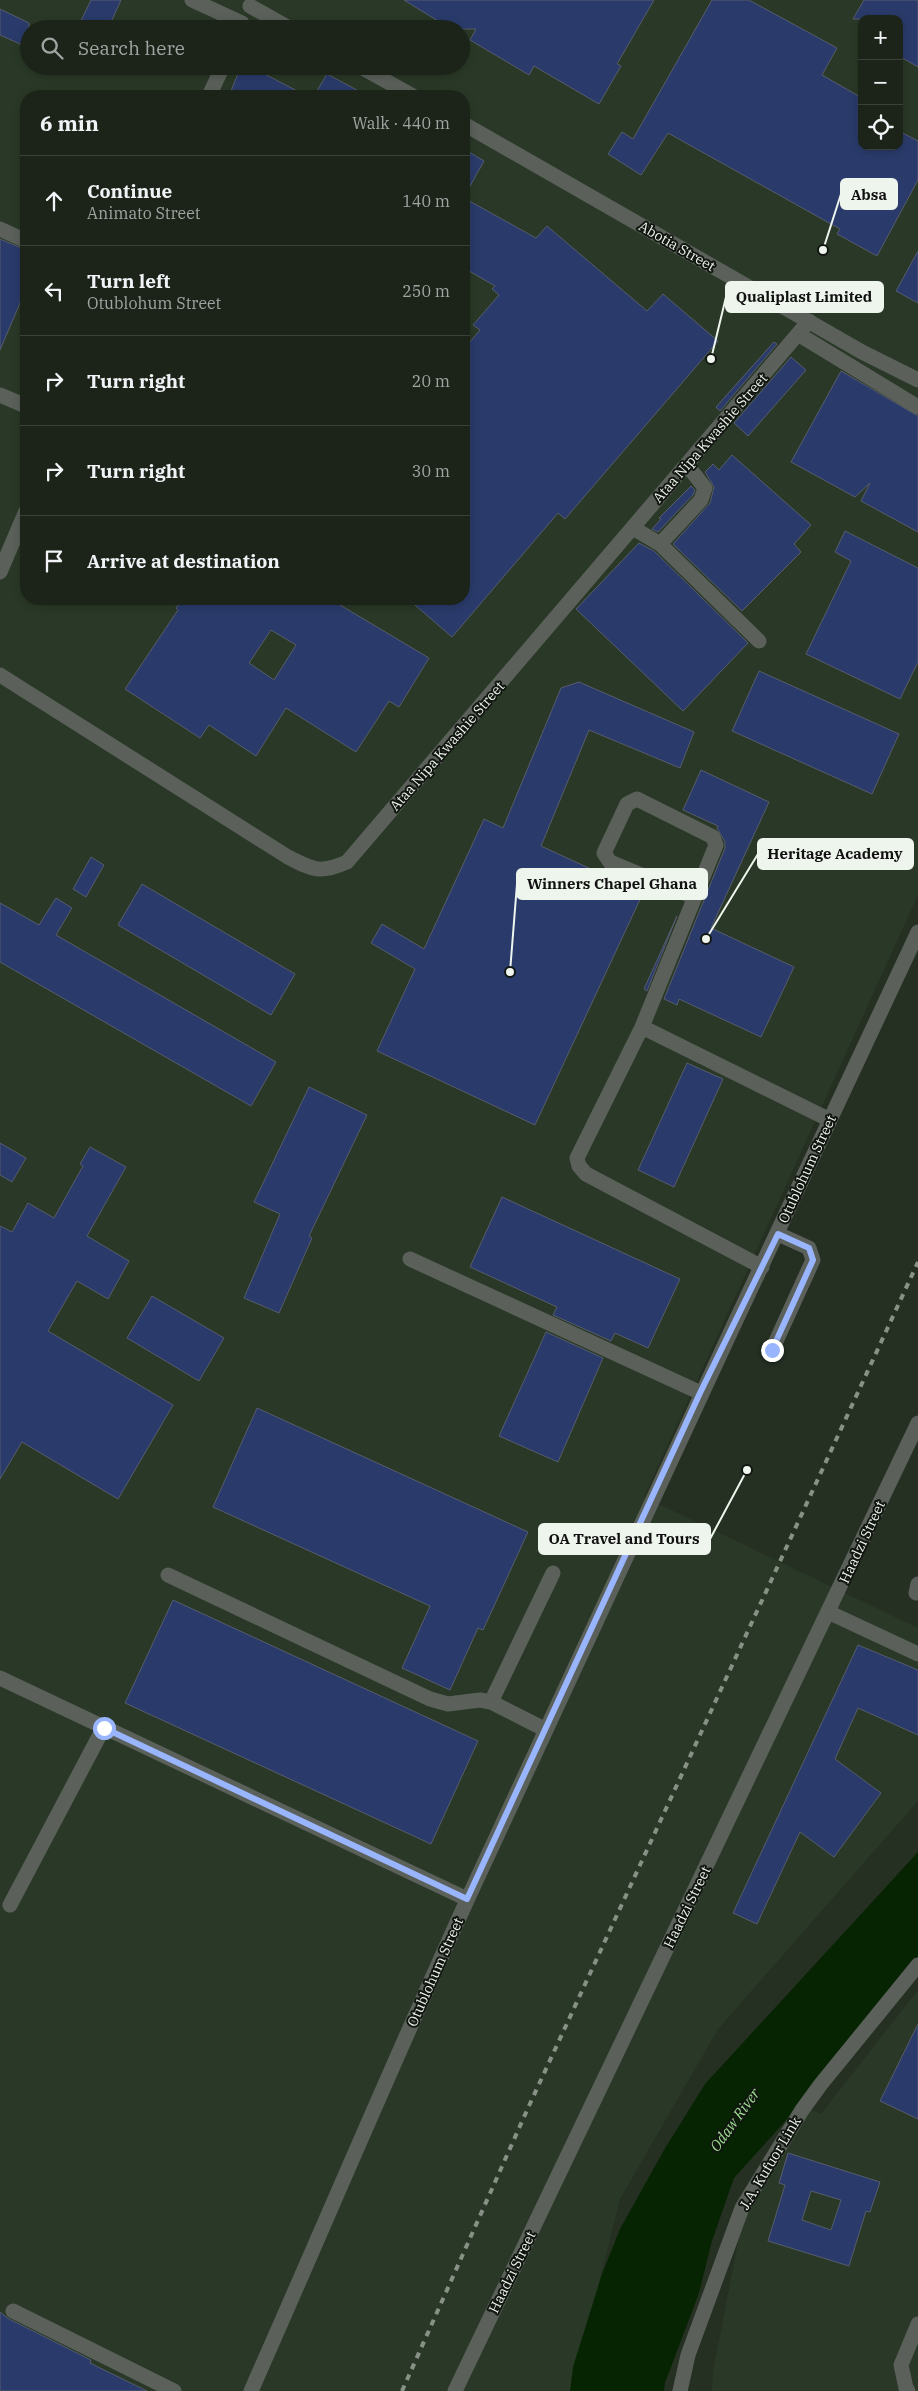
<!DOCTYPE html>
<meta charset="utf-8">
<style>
:root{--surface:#1c241a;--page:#252c23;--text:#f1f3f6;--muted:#a0a4a2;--line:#3a4139}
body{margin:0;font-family:"IBM Plex Serif",serif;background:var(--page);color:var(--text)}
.controls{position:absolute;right:15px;top:15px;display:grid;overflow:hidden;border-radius:10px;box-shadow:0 2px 8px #0003}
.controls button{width:45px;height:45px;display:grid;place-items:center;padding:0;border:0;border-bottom:1px solid var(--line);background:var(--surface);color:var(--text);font:25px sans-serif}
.stop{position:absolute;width:15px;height:15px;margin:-11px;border:4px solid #99b5fd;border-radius:50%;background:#fff}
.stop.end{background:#99b5fd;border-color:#fff;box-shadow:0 1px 5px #0008}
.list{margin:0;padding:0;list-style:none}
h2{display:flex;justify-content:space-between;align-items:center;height:65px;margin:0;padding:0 20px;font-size:21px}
h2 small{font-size:16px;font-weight:400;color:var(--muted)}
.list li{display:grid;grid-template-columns:32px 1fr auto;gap:15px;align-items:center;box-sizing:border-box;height:90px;padding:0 20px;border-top:1px solid var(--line)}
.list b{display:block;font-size:19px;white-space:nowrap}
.list p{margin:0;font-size:16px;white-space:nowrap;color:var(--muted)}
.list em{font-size:16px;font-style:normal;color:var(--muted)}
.icon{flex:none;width:28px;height:28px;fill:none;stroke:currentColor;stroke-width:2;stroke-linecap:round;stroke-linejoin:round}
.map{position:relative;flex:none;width:918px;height:2391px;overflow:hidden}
.search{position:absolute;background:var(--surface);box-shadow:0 2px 8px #0003;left:20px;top:20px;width:450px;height:55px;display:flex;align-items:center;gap:12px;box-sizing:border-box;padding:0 18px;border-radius:28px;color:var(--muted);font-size:19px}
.panel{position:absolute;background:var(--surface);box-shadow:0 2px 8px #0003;left:20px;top:90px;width:450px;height:515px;border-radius:20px}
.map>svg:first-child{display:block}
.built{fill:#2a3927;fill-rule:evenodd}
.water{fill:#072402}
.building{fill:#2a3b6b;stroke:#565c6c;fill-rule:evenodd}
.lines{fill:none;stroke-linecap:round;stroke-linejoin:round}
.minor{stroke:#5b615a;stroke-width:15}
.rail{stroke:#889186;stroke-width:4;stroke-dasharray:6 6;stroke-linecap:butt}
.route{stroke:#99b5fd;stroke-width:6}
.labels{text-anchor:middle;stroke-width:4;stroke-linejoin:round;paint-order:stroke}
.street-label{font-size:14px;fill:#eef5ed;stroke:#111610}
.water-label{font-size:15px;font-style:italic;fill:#9dd990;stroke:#111610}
.leader{fill:none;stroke:#eef5ed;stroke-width:2}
.callout-dot{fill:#eef5ed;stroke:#111610;stroke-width:2}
.callout{fill:#eef5ed;stroke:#eef5ed;stroke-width:2}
.callout-label{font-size:15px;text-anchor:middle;font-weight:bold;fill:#111}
</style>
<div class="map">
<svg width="918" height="2391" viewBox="0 0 918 2391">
<rect width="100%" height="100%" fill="#253023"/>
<!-- built -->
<path class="built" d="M0,0H918V895L644,1497L918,1628V1801L718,2029L620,2199L572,2391H0ZM862,19H899V146H862ZM29,29H461V66H29ZM26,96H464V599H26Z
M918,1990V2391H712L713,2372L745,2207L809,2109L821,2114Z"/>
<!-- water -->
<path class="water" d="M918,1852V1961L807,2097L734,2178L712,2241L699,2293L665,2383L664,2391H570L573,2367L602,2274L620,2229L664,2150L705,2084Z"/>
<!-- building -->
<path class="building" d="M91,0H121L108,29H77Z
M404,0H654L617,64L621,66L599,104L534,66L529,75L470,40L476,29H451Z
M712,0H749L837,48L822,75L862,98V146H899V131L918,141V180L877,256L837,234L840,229L668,133L641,175L608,154L622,132L633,139Z
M864,0H918V67L899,56V19H853Z
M0,9L29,23V48L0,35Z
M241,66H249L307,96H229Z
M327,74L368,96H314Z
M464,149L484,161L464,197Z
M464,198L536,238L547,226L647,311L663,294L718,341L565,519L558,513L452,637L408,599H464V349L480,330L473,325L499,295L492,289L495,286L464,268Z
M0,239L26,250V289L0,350Z
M918,251V303L896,291Z
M774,342L777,344L720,411L716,407Z
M791,357L806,370L748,436L734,423Z
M841,371L918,416V532L861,501L870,483L855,497L791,462Z
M732,455L811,525L794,544L801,552L742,611L673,544L710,503L714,487L705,472L713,464L719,470Z
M691,486L695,490L693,495L658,532L652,529L661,519L659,518Z
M845,531L918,568V662L900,699L806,654L851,561L835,552Z
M639,543L654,551L748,643L683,711L576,609Z
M182,599H330L429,658L399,707L389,701L356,752L286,708L256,756L209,725L200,738L125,689L178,610L176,608ZM271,630L296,645L274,680L249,663Z
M759,671L899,734L872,794L732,731Z
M579,682L694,732L680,768L589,730L541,846L643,893L535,1125L377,1051L415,969L371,943L382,924L424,949L484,819L503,828L561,688Z
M701,770L769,802L711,928L794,967L761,1037L679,999L677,1005L664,999L725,848V842L717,828L718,826L683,810Z
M91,857L104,865L86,897L73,889Z
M142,884L295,974L271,1015L118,925Z
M56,898L72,908L56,935L276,1062L251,1106L0,962V903L39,925Z
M677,916L647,991L644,989Z
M687,1063L723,1079L674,1187L638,1170Z
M309,1087L367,1115L309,1236L312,1238L279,1313L244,1298L280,1214L254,1202Z
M0,1143L26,1158L12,1182L0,1175Z
M90,1147L126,1167L87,1236L129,1261L108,1299L77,1281L48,1331L173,1405L118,1499L22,1442L0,1479V1226L12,1232L28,1203L54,1218L83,1166L80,1164Z
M502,1197L680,1279L648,1348L615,1333L611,1341L553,1315L557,1307L470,1267Z
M152,1296L224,1338L199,1381L127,1338Z
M546,1332L603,1358L558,1462L499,1436Z
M257,1408L528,1532L483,1630L478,1628L450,1690L402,1668L430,1606L213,1507Z
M173,1600L478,1741L431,1844L125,1703Z
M858,1645L918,1670V1735L858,1708L835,1759L881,1793L834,1857L800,1832L757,1924L733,1913Z
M918,2024V2119L880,2101Z
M788,2153L880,2182L870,2212L866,2211L849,2266L768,2241L785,2185L779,2183ZM811,2191L841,2200L831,2230L802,2220Z
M0,2312L9,2319L91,2360L90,2363L147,2391H0Z"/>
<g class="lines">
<!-- minor -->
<path class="minor" d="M192,0L242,23
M250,6L291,29
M359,66L413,96
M209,96L223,66
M464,124L862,352L918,380
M0,229L26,241
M798,334L918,407
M0,395L26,406
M633,528L660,544L701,500L705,488L687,465
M660,544L759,641
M0,572L26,511
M0,675L288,857C313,870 320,874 347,862L809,321
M694,897L610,862L604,853L627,804L637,799L713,837L716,845L642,1027L577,1158L579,1166L586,1174L762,1267
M642,1027L830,1120
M410,1259L701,1393
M772,1350L813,1260L809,1248L778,1234
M168,1575L430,1699L448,1704L480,1700L491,1702L546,1730
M916,1593L918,1584
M828,1612L918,1654
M0,1678L467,1899
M491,1702L553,1573
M10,1905L104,1727
M13,2311L174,2391
M251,2391C324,2226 394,2060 469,1896C616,1574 768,1253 918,932
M455,2391L918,1423
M680,2391L688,2355L742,2208L802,2110L821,2084L918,1965
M908,2391L906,2388L901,2365L918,2324"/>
<!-- rail -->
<path class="rail" d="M402,2391L528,2108L918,1262"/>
</g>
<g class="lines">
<!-- route -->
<path class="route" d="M104,1728L467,1899L700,1393L778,1234L809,1248L813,1260L772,1350"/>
</g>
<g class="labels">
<!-- street labels -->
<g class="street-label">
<text transform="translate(677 246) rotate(30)" y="5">Abotia Street</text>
<text transform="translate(710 438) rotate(-49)" y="5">Ataa Nipa Kwashie Street</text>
<text transform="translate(447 746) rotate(-49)" y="5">Ataa Nipa Kwashie Street</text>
<text transform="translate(807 1169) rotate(-65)" y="5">Otublohum Street</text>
<text transform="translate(862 1542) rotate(-65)" y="5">Haadzi Street</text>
<text transform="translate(687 1907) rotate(-64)" y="5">Haadzi Street</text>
<text transform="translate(435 1972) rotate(-66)" y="5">Otublohum Street</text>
<text transform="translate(770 2163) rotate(-59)" y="5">J.A. Kufuor Link</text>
<text transform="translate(512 2272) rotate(-64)" y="5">Haadzi Street</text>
</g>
<!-- water labels -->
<g class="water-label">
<text transform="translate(735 2120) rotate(-54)" y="5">Odaw River</text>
</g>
</g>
<!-- callouts -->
<path class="leader" d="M823 250L841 194M711 359L726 297M706 939L758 854M510 972L517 884M747 1470L710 1539"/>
<g class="callout-dot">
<circle cx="823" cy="250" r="5"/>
<circle cx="711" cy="359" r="5"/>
<circle cx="706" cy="939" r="5"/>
<circle cx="510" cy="972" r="5"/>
<circle cx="747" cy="1470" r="5"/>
</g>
<g class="callout">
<rect x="841" y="179" width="56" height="30" rx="5"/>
<rect x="726" y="282" width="157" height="30" rx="5"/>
<rect x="758" y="839" width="155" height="30" rx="5"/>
<rect x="517" y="869" width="190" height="30" rx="5"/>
<rect x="539" y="1524" width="171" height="30" rx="5"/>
</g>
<g class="callout-label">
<text x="869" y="200">Absa</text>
<text x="804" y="302">Qualiplast Limited</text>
<text x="835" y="859">Heritage Academy</text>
<text x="612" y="889">Winners Chapel Ghana</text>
<text x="624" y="1544">OA Travel and Tours</text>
</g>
</svg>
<div class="controls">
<button>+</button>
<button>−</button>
<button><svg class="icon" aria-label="locate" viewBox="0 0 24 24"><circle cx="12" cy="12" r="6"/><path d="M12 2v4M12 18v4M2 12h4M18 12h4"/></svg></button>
</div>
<div class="stop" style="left:104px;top:1728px"></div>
<div class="stop end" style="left:772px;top:1350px"></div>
<div class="search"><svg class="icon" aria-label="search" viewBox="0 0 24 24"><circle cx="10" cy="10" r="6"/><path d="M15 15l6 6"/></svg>Search here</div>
<section class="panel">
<h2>6 min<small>Walk · 440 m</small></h2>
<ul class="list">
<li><svg class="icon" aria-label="ahead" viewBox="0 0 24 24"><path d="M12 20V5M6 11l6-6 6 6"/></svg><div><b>Continue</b><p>Animato Street</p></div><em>140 m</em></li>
<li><svg class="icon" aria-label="left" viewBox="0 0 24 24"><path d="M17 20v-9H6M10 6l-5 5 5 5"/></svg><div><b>Turn left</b><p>Otublohum Street</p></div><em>250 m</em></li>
<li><svg class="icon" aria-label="right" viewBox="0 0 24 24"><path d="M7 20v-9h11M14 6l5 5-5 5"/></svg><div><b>Turn right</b></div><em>20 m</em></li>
<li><svg class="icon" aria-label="right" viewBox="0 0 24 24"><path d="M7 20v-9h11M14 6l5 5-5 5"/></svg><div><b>Turn right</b></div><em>30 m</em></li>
<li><svg class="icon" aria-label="arrive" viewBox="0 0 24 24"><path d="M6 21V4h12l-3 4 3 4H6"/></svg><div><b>Arrive at destination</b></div></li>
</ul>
</section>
</div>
